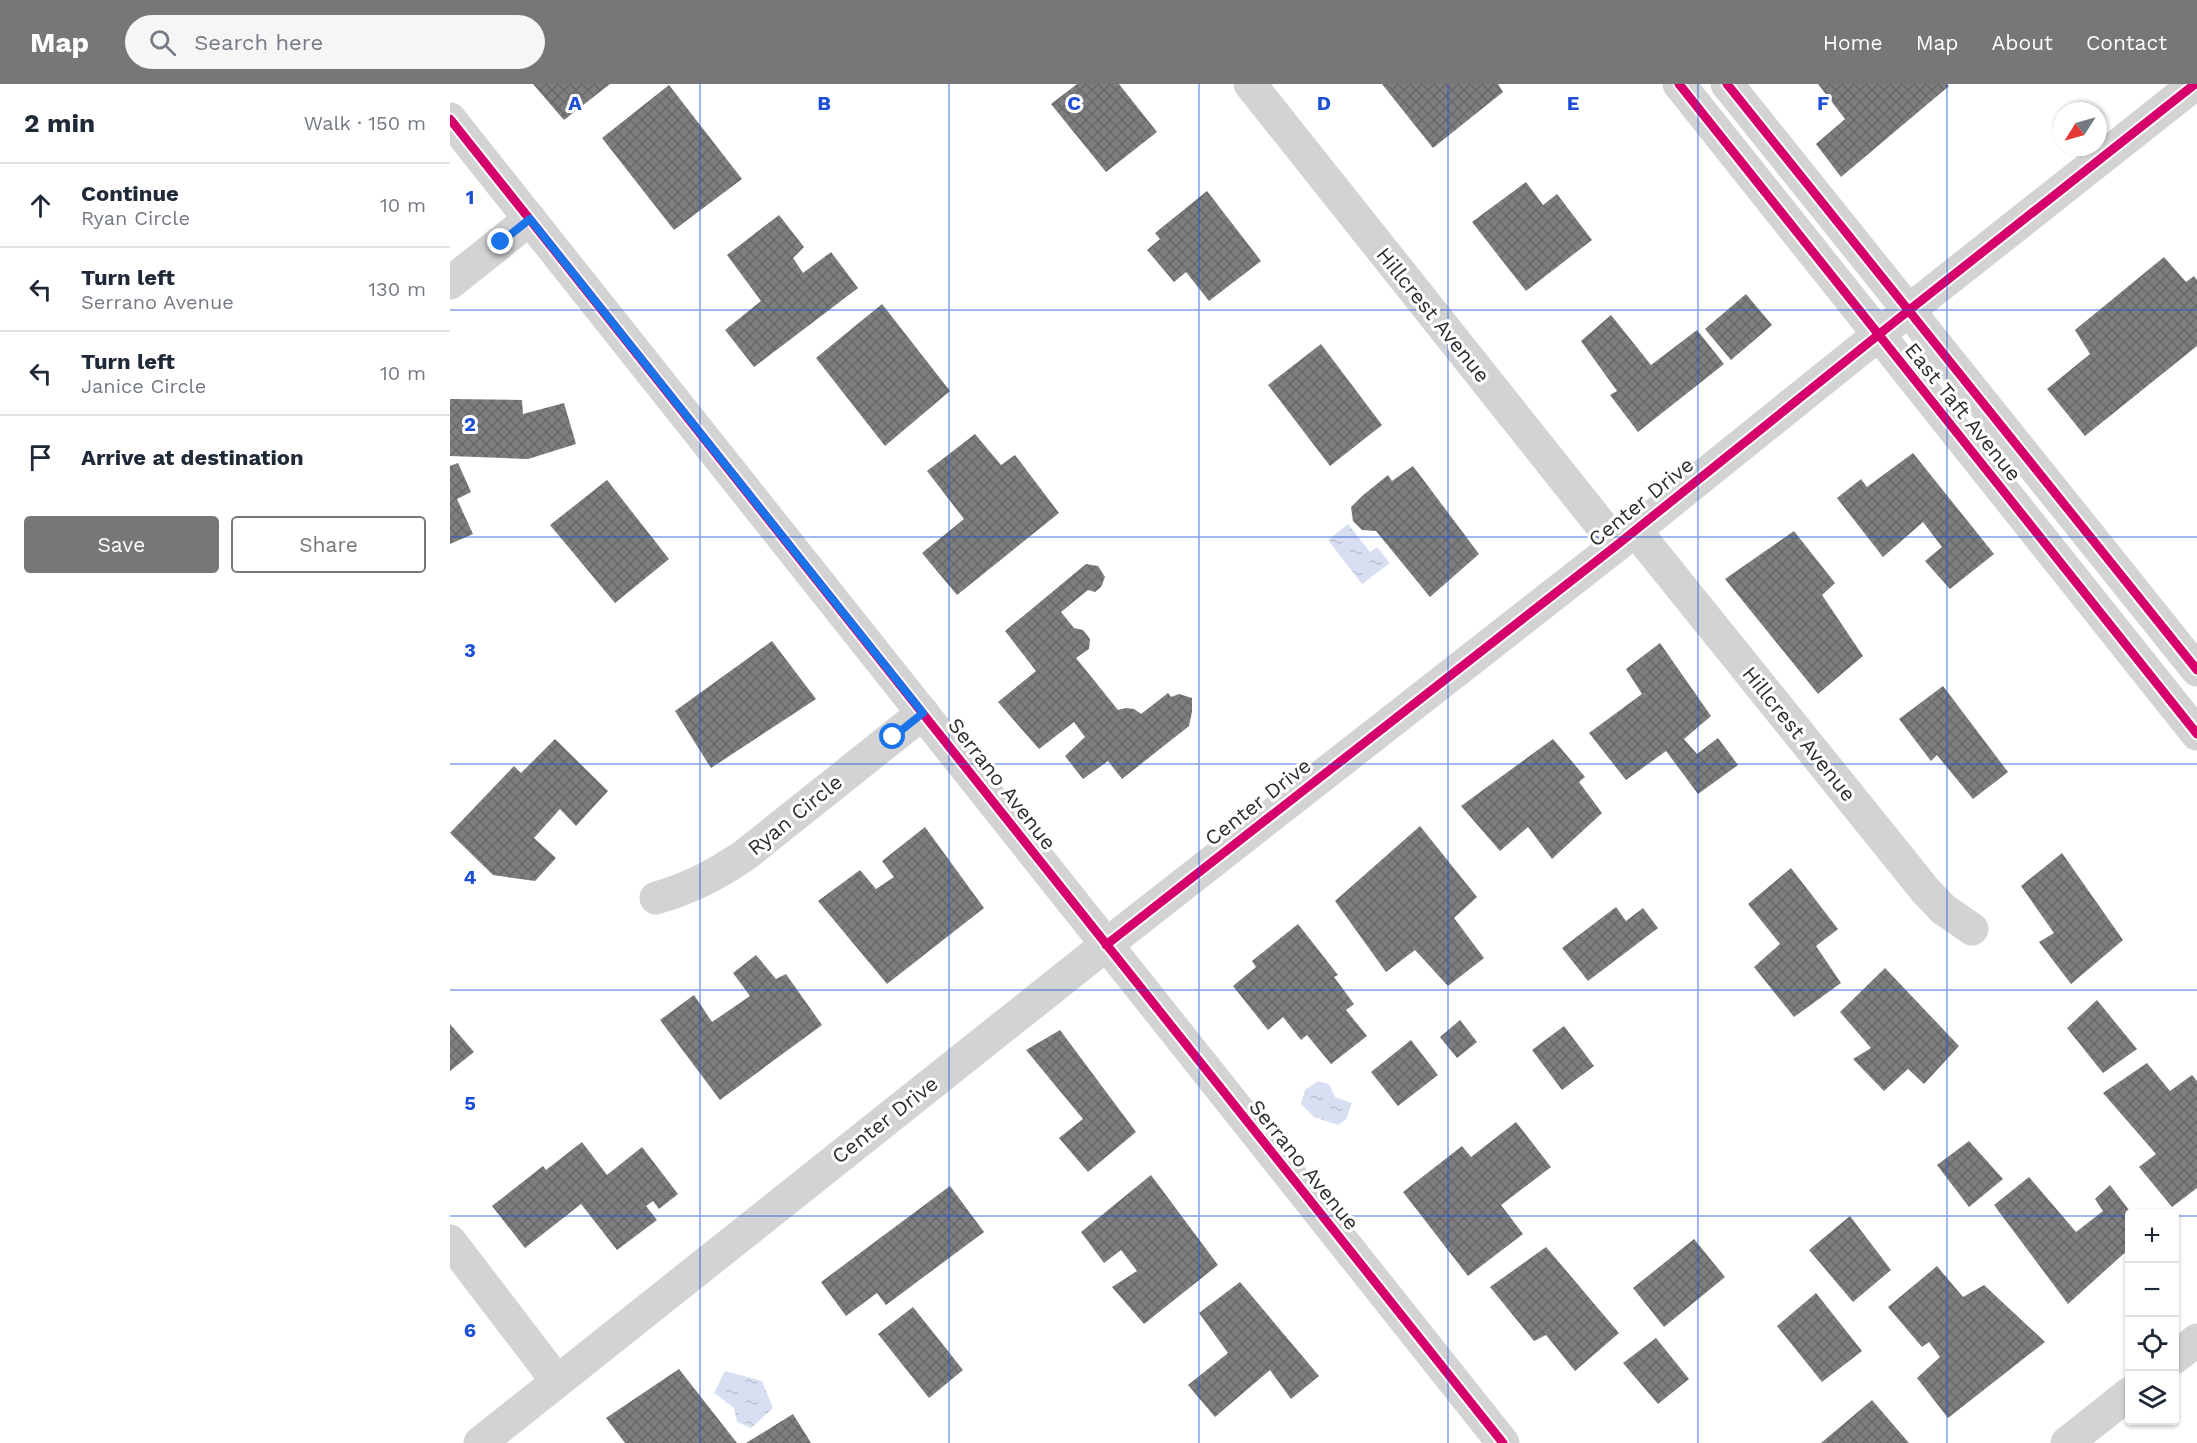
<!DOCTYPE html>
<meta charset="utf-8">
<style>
:root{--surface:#fff;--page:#f6f6f7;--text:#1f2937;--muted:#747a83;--line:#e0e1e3;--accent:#777}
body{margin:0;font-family:"Work Sans",sans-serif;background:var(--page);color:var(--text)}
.controls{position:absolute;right:18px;bottom:18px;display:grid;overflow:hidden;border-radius:6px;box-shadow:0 2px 4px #0004}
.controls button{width:54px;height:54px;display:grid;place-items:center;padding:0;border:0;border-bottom:2px solid var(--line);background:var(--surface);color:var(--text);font:30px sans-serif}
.compass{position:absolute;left:1603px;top:18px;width:54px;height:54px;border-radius:50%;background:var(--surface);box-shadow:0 2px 4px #0004;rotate:233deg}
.stop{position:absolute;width:18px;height:18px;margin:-14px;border:4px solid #1a73e8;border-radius:50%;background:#fff}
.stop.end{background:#1a73e8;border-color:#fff;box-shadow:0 2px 6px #0008}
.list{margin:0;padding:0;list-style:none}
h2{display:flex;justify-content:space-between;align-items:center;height:78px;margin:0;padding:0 24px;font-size:26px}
h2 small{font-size:20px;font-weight:400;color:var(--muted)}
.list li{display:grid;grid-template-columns:39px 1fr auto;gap:18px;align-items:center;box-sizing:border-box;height:84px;padding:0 24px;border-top:2px solid var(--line)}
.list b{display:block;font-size:22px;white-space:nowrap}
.list p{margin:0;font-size:20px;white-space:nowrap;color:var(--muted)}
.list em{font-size:20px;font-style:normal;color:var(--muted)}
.actions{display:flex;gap:12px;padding:18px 24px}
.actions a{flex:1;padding:14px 0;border:2px solid var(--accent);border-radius:6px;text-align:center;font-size:21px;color:var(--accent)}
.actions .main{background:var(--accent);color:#fff}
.icon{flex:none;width:33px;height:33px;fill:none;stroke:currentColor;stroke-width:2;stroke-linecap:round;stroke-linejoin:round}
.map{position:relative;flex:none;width:1747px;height:1359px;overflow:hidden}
header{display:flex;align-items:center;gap:36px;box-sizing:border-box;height:84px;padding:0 30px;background:var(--accent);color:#fff}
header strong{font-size:28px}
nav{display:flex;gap:33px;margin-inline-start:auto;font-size:21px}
.search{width:420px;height:54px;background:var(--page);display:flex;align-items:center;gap:15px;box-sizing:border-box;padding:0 21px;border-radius:33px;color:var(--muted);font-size:22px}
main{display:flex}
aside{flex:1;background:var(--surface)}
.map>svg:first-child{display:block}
.water{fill:url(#water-ripples)}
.building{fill:url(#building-cross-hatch)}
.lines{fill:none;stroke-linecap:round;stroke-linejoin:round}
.minor{stroke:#d3d3d3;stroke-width:33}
.tertiary{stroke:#d3d3d3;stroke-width:33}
.cycleway-casing{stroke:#fff;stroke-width:13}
.cycleway{stroke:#d6006c;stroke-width:9}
.route{stroke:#1a73e8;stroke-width:8}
.grid{fill:none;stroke:#1d4ed8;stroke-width:1.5;stroke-opacity:0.55}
.labels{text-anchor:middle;stroke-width:6;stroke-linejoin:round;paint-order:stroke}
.street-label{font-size:21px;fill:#2e2e2e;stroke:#fff}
.grid-label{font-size:20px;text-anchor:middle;font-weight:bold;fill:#1d4ed8;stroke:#fff;stroke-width:6;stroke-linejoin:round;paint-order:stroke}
</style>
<header>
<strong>Map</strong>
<div class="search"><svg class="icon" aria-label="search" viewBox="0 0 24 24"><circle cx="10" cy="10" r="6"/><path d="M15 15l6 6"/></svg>Search here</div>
<nav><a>Home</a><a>Map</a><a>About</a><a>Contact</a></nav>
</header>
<main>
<aside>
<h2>2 min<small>Walk · 150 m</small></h2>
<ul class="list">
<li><svg class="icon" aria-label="ahead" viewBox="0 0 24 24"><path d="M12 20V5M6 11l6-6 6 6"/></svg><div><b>Continue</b><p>Ryan Circle</p></div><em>10 m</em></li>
<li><svg class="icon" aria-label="left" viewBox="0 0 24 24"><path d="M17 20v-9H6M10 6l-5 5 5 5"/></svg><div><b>Turn left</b><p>Serrano Avenue</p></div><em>130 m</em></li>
<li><svg class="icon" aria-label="left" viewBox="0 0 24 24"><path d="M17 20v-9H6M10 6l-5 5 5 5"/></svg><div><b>Turn left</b><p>Janice Circle</p></div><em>10 m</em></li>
<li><svg class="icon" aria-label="arrive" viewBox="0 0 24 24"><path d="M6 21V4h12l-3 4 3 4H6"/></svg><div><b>Arrive at destination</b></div></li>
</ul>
<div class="actions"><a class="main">Save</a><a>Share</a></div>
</aside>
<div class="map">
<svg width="1747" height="1359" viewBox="0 0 1747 1359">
<defs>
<pattern id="water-ripples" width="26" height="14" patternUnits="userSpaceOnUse" patternTransform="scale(1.5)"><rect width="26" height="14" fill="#d8dff2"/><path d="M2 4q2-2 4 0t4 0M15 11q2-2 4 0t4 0" fill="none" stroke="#bac0d0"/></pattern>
<pattern id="building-cross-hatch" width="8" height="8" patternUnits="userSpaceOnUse" patternTransform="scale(1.5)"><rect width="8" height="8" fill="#7e7e7e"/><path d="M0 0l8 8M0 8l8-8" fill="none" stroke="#686868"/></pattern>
</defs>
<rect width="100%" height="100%" fill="#fff"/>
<!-- water -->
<path class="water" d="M898,440L920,468L927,463L940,479L912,500L878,456Z
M868,997L879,1000L885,1013L902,1019L896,1035L888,1041L864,1033L851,1020L855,1006Z
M275,1287L312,1297L323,1324L301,1344L287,1338L284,1324L264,1309Z"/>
<!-- building -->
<path class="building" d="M83,0H160L114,36Z
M627,0H669L707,48L656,88L601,20Z
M932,0H1048L1053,8L983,64Z
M1368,0H1497L1499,2L1391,93L1366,60L1395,35Z
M219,1L292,95L224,146L152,54Z
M1076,98L1093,121L1107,110L1142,156L1076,207L1022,138Z
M757,107L811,177L759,217L736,188L724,198L697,166L710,155L705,149Z
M329,131L354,163L343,174L353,189L381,168L408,204L304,283L275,246L311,217L277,171Z
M1714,173L1736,198L1744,192L1747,196V262L1635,352L1597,305L1640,270L1625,246Z
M1296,210L1322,241L1281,276L1255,245Z
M432,220L500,307L435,362L366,274Z
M1161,231L1201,281L1247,246L1274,280L1188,348L1160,311L1167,307L1131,257Z
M871,260L932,341L880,382L818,301Z
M0,315L72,316L73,330L114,319L126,360L78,375L0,372Z
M525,350L551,381L565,371L609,429L507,511L472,469L514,435L477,387Z
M1463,369L1544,470L1500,505L1475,477L1492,463L1473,438L1433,473L1387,414L1411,395L1417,403Z
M8,379L21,408L7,415L23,450L0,460V382Z
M963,382L1029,470L980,513L926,447L912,446L903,437L901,423L912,412L938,391L942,397Z
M157,396L219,475L165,519L100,441Z
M1344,447L1385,499L1372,511L1413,572L1368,610L1275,495Z
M636,480L648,482L655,493L651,503L645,508L638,506L611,528L624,544L633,546L640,555L639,565L626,574L668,626L676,624L684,625L691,630L718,609L721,613L729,610L742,614V628L739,642L672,695L658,677L633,695L615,672L635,653L624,638L589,665L548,618L586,587L555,547Z
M322,557L366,615L261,684L225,627Z
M1210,559L1261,632L1234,655L1247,670L1268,654L1288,681L1248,710L1216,667L1176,696L1139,649L1192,610L1176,585Z
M1493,602L1558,688L1523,715L1487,671L1481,677L1449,635Z
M105,655L158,707L126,742L110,725L84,754L106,774L85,797L43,791L0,749L64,682L71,689Z
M1103,655L1135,693L1129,698L1152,729L1102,775L1078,743L1050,767L1011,722Z
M970,742L1027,813L1004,834L1034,874L998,902L965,866L936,888L885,817Z
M475,743L534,824L437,900L368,817L410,786L426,805L444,793L432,777Z
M1612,769L1673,856L1621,900L1589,858L1604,849L1571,802Z
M1341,784L1388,845L1366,862L1391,899L1344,933L1304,883L1330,860L1298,820Z
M1166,823L1176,837L1193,824L1208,844L1138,897L1112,864Z
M848,840L888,891L884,893L904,920L896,926L917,952L881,980L857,951L851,956L833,933L818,946L783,902L806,883L802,877Z
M306,871L326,895L336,890L372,941L270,1016L210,936L244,911L262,938L300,912L283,889Z
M1435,884L1509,962L1474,1000L1458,985L1434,1007L1403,975L1421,964L1390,928Z
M1647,916L1687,965L1653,989L1617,944Z
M1010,936L1027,958L1007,974L990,953Z
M0,940L24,968L0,987Z
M1114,942L1144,982L1112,1006L1082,966Z
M610,946L686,1048L638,1088L609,1054L633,1035L576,966Z
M961,956L988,991L948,1022L921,988Z
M1697,979L1720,1007L1742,991L1747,997V1104L1722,1123L1689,1083L1706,1070L1653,1009Z
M1066,1038L1101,1083L1051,1121L1073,1150L1018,1192L953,1108L1012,1062L1021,1073Z
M1519,1057L1553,1095L1519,1123L1487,1081Z
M132,1058L157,1091L192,1063L228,1110L209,1125L203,1117L196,1122L207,1136L167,1166L131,1120L75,1164L42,1122L93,1082L96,1086Z
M701,1091L768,1181L694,1240L662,1203L687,1187L671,1166L654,1179L631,1148Z
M1579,1093L1626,1148L1653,1127L1645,1115L1660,1101L1682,1130H1680V1164L1618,1220L1544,1121Z
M500,1102L534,1148L436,1221L427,1209L396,1232L371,1198Z
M1400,1132L1441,1186L1403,1218L1359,1166Z
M1244,1155L1275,1193L1214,1243L1183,1204Z
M1096,1163L1169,1249L1125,1287L1096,1251L1084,1257L1040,1203Z
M1487,1182L1513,1213L1534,1201L1595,1258L1498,1334L1467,1294L1490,1273L1479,1258L1472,1263L1438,1223Z
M790,1198L869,1292L841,1315L820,1286L765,1333L738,1301L778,1269L749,1229Z
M1366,1209L1412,1267L1372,1298L1327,1242Z
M463,1223L513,1286L479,1314L428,1250Z
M1206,1254L1239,1295L1208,1320L1173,1279Z
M229,1285L287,1359H175L156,1334Z
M1422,1316L1459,1359H1371Z
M343,1330L361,1359H296Z"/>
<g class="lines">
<!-- minor -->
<path class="minor" d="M800,0L1167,461
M0,199L80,135
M1185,446L1475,806L1493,825L1522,845
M206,814C241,804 265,791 295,771L473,629
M0,1157L107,1297
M1724,1274L1747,1256
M1617,1359L1680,1309"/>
<!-- tertiary -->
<path class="tertiary" d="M1229,0L1747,650
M1277,0L1747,586
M0,35L1053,1359
M30,1359L656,861L1167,461L1458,227L1745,0"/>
<defs>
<path id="cycleway" d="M1229,0L1747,650
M1277,0L1747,586
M0,35L1053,1359
M656,861L1167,461L1458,227L1745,0"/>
</defs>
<!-- cycleway casing -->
<use href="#cycleway" class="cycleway-casing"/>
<!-- cycleway -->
<use href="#cycleway" class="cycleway"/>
</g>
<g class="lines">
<!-- route -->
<path class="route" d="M51,158L80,135L473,629L443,653"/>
</g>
<!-- grid -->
<path class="grid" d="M250,0V1359M499,0V1359M749,0V1359M998,0V1359M1248,0V1359M1497,0V1359M0,226H1747M0,453H1747M0,680H1747M0,906H1747M0,1132H1680M1724,1132H1747"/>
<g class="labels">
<!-- street labels -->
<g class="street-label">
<text transform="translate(983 231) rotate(51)" y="7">Hillcrest Avenue</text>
<text transform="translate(1513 328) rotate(51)" y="7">East Taft Avenue</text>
<text transform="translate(1191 418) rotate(-39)" y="7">Center Drive</text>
<text transform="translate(1349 650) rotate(51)" y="7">Hillcrest Avenue</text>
<text transform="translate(552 700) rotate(52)" y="7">Serrano Avenue</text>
<text transform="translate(808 718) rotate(-38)" y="7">Center Drive</text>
<text transform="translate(345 731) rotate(-39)" y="7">Ryan Circle</text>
<text transform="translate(435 1036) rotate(-38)" y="7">Center Drive</text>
<text transform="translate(854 1081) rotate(51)" y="7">Serrano Avenue</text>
</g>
</g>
<g class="grid-label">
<text x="125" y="26">A</text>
<text x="374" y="26">B</text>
<text x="624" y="26">C</text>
<text x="874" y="26">D</text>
<text x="1123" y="26">E</text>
<text x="1373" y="26">F</text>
<text x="20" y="120">1</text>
<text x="20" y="347">2</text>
<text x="20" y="573">3</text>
<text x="20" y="800">4</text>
<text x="20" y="1026">5</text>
<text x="20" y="1253">6</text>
</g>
</svg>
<div class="controls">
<button>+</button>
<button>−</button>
<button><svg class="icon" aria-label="locate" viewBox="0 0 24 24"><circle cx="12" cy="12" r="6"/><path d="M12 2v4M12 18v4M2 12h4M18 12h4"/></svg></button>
<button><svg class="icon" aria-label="layers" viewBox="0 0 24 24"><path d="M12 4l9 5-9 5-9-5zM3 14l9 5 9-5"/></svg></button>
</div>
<svg class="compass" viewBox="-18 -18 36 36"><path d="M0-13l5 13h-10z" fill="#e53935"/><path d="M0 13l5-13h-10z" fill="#747a83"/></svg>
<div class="stop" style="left:443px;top:653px"></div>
<div class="stop end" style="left:51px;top:158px"></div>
</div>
</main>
